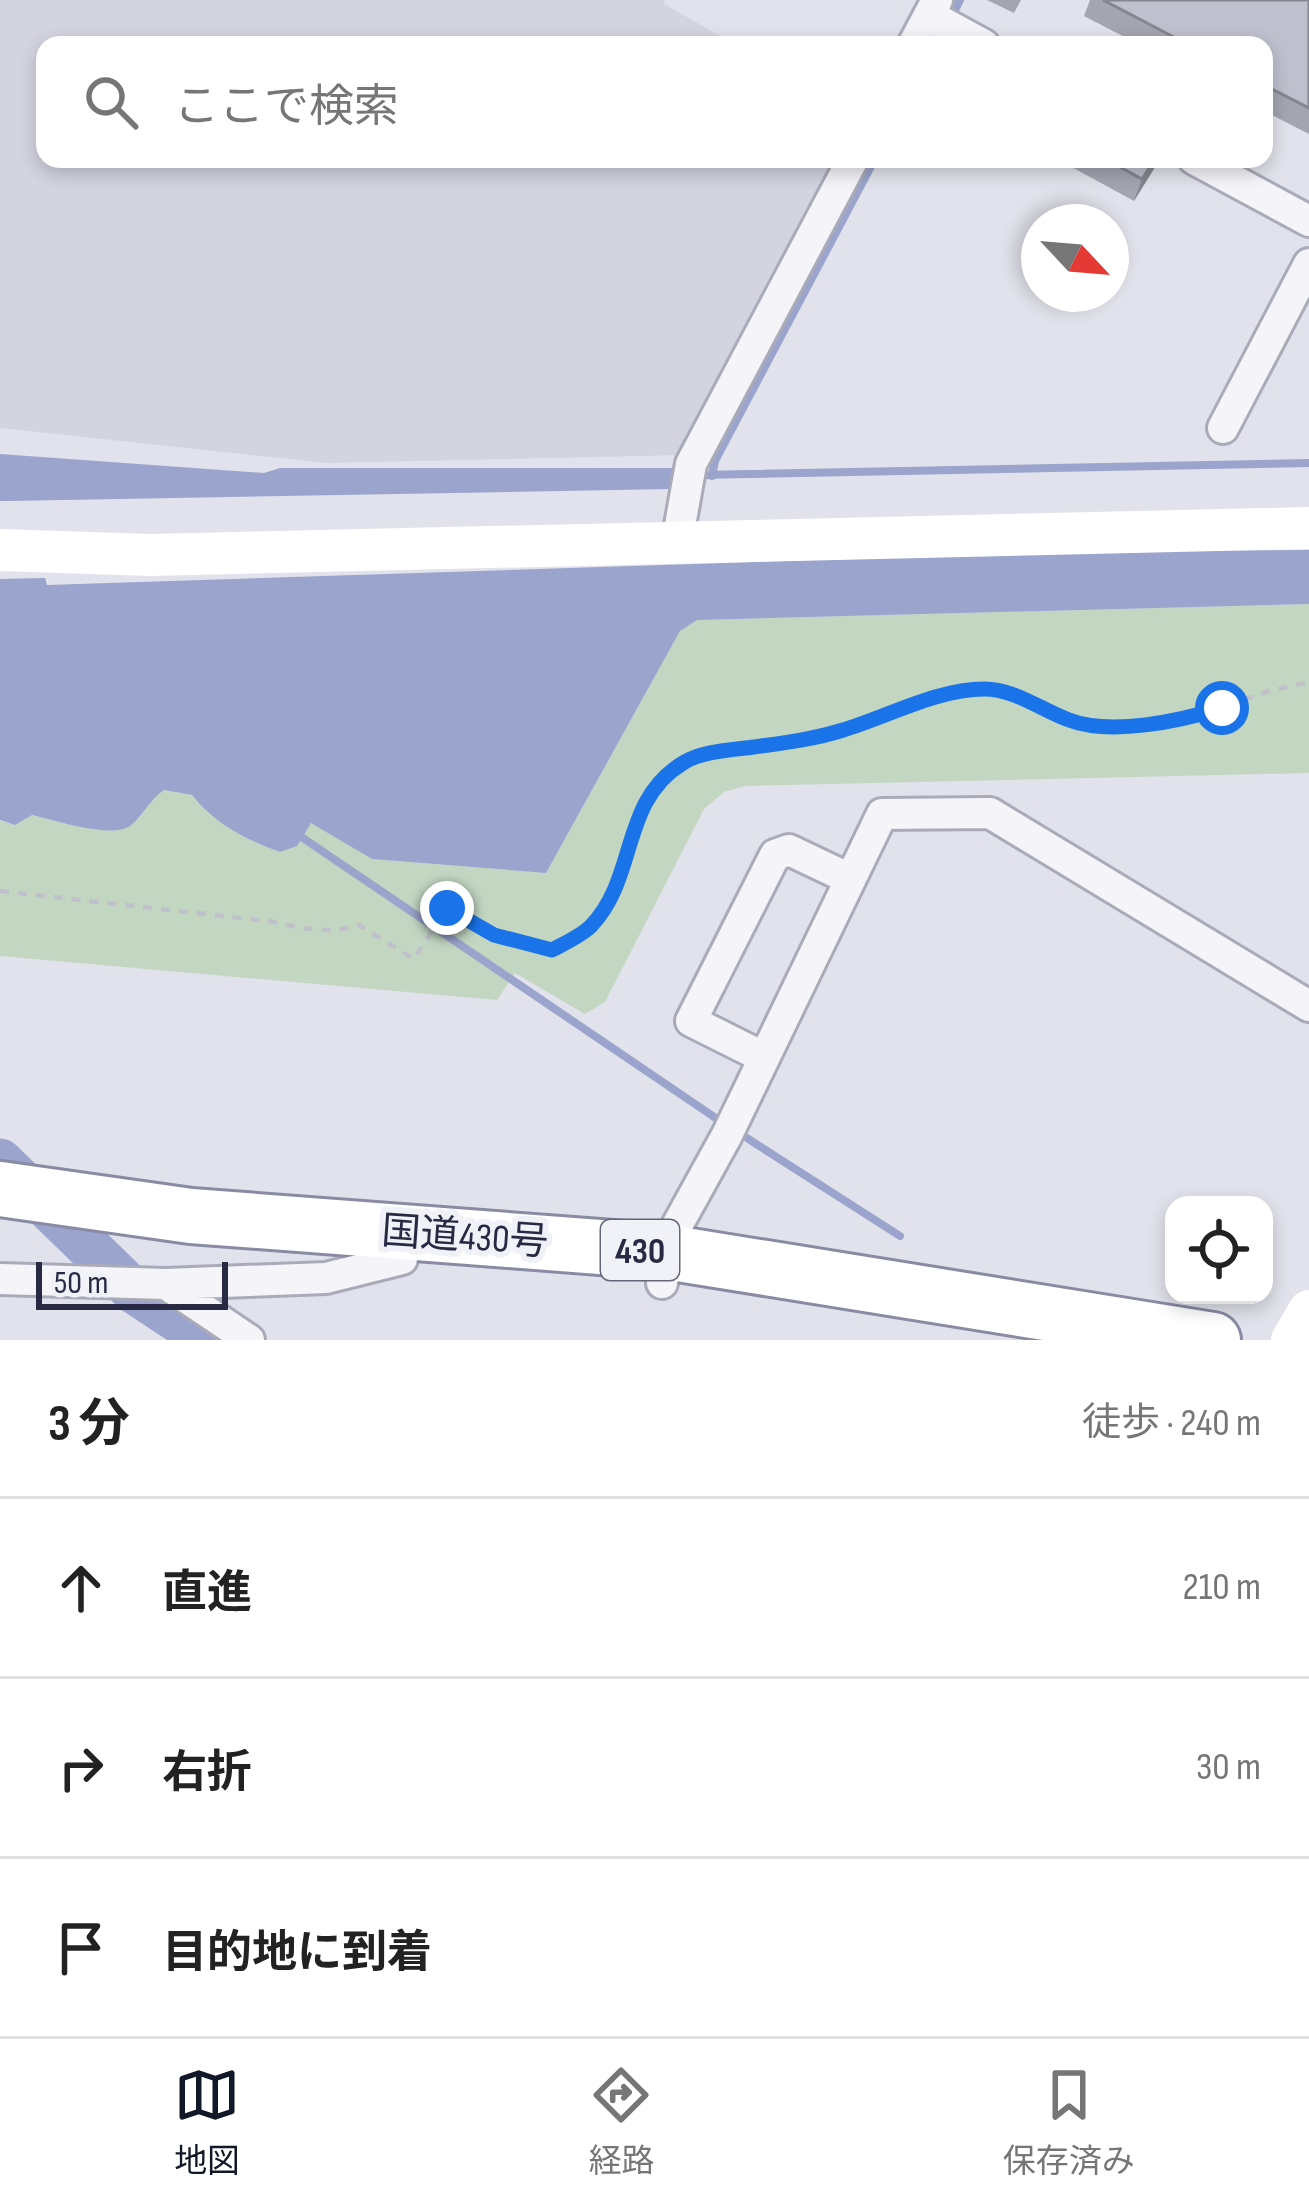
<!DOCTYPE html>
<html lang="ja">
<meta charset="utf-8">
<style>
:root{--surface:#fff;--page:#f6f6f6;--text:#222;--muted:#767676;--line:#e0e0e0;--accent:#111827}
body{margin:0;font-family:"Sofia Sans Condensed","Noto Sans JP",sans-serif;background:var(--page);color:var(--text)}
.controls{position:absolute;right:36px;bottom:36px;display:grid;overflow:hidden;border-radius:24px;box-shadow:0 6px 18px #0003}
.controls button{width:108px;height:108px;display:grid;place-items:center;padding:0;border:0;border-bottom:3px solid var(--line);background:var(--surface);color:var(--text);font:60px sans-serif}
.compass{position:absolute;left:1021px;top:204px;width:108px;height:108px;border-radius:50%;background:var(--surface);box-shadow:0 6px 18px #0003;rotate:116deg}
.scale{position:absolute;left:36px;bottom:30px;width:192px;box-sizing:border-box;padding-left:12px;border:6px solid #282a44;border-top:0;font-size:33px;line-height:42px;white-space:nowrap;color:#282a44;-webkit-text-stroke:9px #f1f2f8;paint-order:stroke}
.stop{position:absolute;width:36px;height:36px;margin:-27px;border:9px solid #1a73e8;border-radius:50%;background:#fff}
.stop.end{background:#1a73e8;border-color:#fff;box-shadow:0 3px 12px #0008}
.list{margin:0;padding:0;list-style:none}
h2{display:flex;justify-content:space-between;align-items:center;height:156px;margin:0;padding:0 48px;font-size:51px}
h2 small{font-size:39px;font-weight:400;color:var(--muted)}
.list li{display:grid;grid-template-columns:78px 1fr auto;gap:36px;align-items:center;box-sizing:border-box;height:180px;padding:0 48px;border-top:3px solid var(--line)}
.list b{display:block;font-size:45px;white-space:nowrap}
.list em{font-size:39px;font-style:normal;color:var(--muted)}
.icon{flex:none;width:66px;height:66px;fill:none;stroke:currentColor;stroke-width:2;stroke-linecap:round;stroke-linejoin:round}
.map{position:relative;flex:none;width:1309px;height:1340px;overflow:hidden}
.search{position:absolute;background:var(--surface);box-shadow:0 6px 18px #0003;left:36px;right:36px;top:36px;height:132px;display:flex;align-items:center;gap:30px;box-sizing:border-box;padding:0 42px;border-radius:24px;color:var(--muted);font-size:45px}
.sheet{height:696px;background:var(--surface)}
nav{display:flex;justify-content:space-around;align-items:center;box-sizing:border-box;height:168px;border-top:3px solid var(--line);background:var(--surface);font-size:33px;color:var(--muted)}
nav a{display:grid;justify-items:center;gap:6px}
nav .on{color:var(--accent)}
.map>svg:first-child{display:block}
.built{fill:#d3d4e0}
.green{fill:#c2d6c2}
.water{fill:#9aa4cd}
.lines{fill:none;stroke-linecap:round;stroke-linejoin:round}
.stream{stroke:#9aa4cd;stroke-width:8}
.river{stroke:#9aa4cd;stroke-width:45}
.street-casing{stroke:#aaabb9;stroke-width:36}
.highway-casing{stroke:#888ba3;stroke-width:60}
.path{stroke:#c0c0ca;stroke-width:4.5;stroke-dasharray:9 9;stroke-linecap:butt}
.street{stroke:#f5f5f9;stroke-width:30}
.secondary{stroke:#fff;stroke-width:42}
.highway{stroke:#fff;stroke-width:54}
.wall{fill:#a3a5b1}
.shaded-wall{fill:#858690}
.building{fill:#bec0ce;stroke:#858690;stroke-width:3}
.route{stroke:#1a73e8;stroke-width:15}
.labels{text-anchor:middle;stroke-width:12;stroke-linejoin:round;paint-order:stroke}
.shield{fill:#f1f2f8;stroke:#64667a;stroke-width:3}
.shield-label{font-size:36px;font-weight:bold;fill:#282a44}
.street-label{font-size:39px;fill:#282a44;stroke:#f1f2f8}
</style>
<div class="map">
<svg width="1309" height="1340" viewBox="0 0 1309 1340">
<rect width="100%" height="100%" fill="#e1e2eb"/>
<!-- built -->
<path class="built" d="M0,0H665L664,4L736,45H45V159H838L685,455L327,463L0,428Z"/>
<!-- green -->
<path class="green" d="M1309,604V773L745,786L724,792L704,809L605,1002L585,1014L515,973L497,1000L0,956V821L15,825L31,815C53,820 112,839 130,826C143,816 149,800 164,790L192,795C215,824 246,840 280,852L311,822L372,859L546,873L680,631L697,620Z"/>
<!-- water -->
<path class="water" d="M0,454L264,473L280,468H676L670,489L8,501H0Z
M1309,550V604L697,620L680,631L546,873L372,859L311,823L297,846L280,852C246,840 215,824 192,795L164,790C149,800 143,816 130,826C112,839 53,820 32,815L15,825L0,820V579L45,578L47,585L1094,551Z"/>
<g class="lines">
<!-- stream -->
<path class="stream" d="M950,20L960,0
M991,36L1008,45
M697,475L1309,463
M712,476L715,461L875,159
M294,832L723,1123
M736,1131L900,1236"/>
<!-- river -->
<path class="river" d="M0,1161L135,1292L208,1340"/>
<defs>
<path id="street" d="M929,15L984,45
M913,45L937,0
M1194,159L1309,221
M1223,428L1309,264
M677,542L691,464L853,159
M763,1057L691,1021L775,855L789,850L850,879
M0,1279L166,1284L326,1278L402,1259
M662,1283L673,1233L727,1135L882,814L990,813L1309,1006
M166,1284L249,1340"/>
<path id="highway" d="M0,1189L191,1216L666,1252L1213,1340"/>
</defs>
<!-- street casing -->
<use href="#street" class="street-casing"/>
<!-- highway casing -->
<use href="#highway" class="highway-casing"/>
<!-- path -->
<path class="path" d="M0,891L269,921C300,928 327,935 359,925L414,959L447,908L494,935L524,946L552,950L590,928L613,896L625,865L636,815L664,779L684,762L718,751L841,731L911,704L983,689L1016,696L1075,723L1129,725L1180,721L1269,691L1309,682"/>
<!-- street -->
<use href="#street" class="street"/>
<!-- secondary -->
<path class="secondary" d="M0,550L150,555L1309,528
M1292,1340L1309,1311"/>
<!-- highway -->
<use href="#highway" class="highway"/>
</g>
<!-- wall -->
<path class="wall" d="M987,0H1021L1014,13Z
M1090,0H1309V134L1264,111V45H1140L1084,16Z
M1057,159H1160L1134,201Z"/>
<!-- shaded-wall -->
<path class="shaded-wall" d="M1155,159H1160L1134,201L1142,179Z"/>
<!-- building -->
<path class="building" d="M1103,0H1309V108L1264,85V45H1189Z
M1105,159H1155L1142,179Z"/>
<g class="lines">
<!-- route -->
<path class="route" d="M447,908L494,935L552,950C565,943 581,936 591,926C638,877 620,801 683,763C702,751 731,750 754,747C783,743 815,739 843,730C887,717 937,689 984,689C1015,689 1041,710 1069,720C1111,736 1180,721 1222,708"/>
</g>
<g class="labels">
<!-- shield labels -->
<rect class="shield" x="601" y="1220" width="78" height="60" rx="9"/>
<g class="shield-label">
<text x="640" y="1263">430</text>
</g>
<!-- street labels -->
<g class="street-label">
<text transform="translate(465 1235) rotate(4)" y="14">国道430号</text>
</g>
</g>
</svg>
<div class="controls">
<button><svg class="icon" aria-label="locate" viewBox="0 0 24 24"><circle cx="12" cy="12" r="6"/><path d="M12 2v4M12 18v4M2 12h4M18 12h4"/></svg></button>
</div>
<svg class="compass" viewBox="-18 -18 36 36"><path d="M0-13l5 13h-10z" fill="#e53935"/><path d="M0 13l5-13h-10z" fill="#767676"/></svg>
<div class="scale">50 m</div>
<div class="stop" style="left:1222px;top:708px"></div>
<div class="stop end" style="left:447px;top:908px"></div>
<div class="search"><svg class="icon" aria-label="search" viewBox="0 0 24 24"><circle cx="10" cy="10" r="6"/><path d="M15 15l6 6"/></svg>ここで検索</div>
</div>
<section class="sheet">
<h2>3 分<small>徒歩 · 240 m</small></h2>
<ul class="list">
<li><svg class="icon" aria-label="ahead" viewBox="0 0 24 24"><path d="M12 20V5M6 11l6-6 6 6"/></svg><div><b>直進</b></div><em>210 m</em></li>
<li><svg class="icon" aria-label="right" viewBox="0 0 24 24"><path d="M7 20v-9h11M14 6l5 5-5 5"/></svg><div><b>右折</b></div><em>30 m</em></li>
<li><svg class="icon" aria-label="arrive" viewBox="0 0 24 24"><path d="M6 21V4h12l-3 4 3 4H6"/></svg><div><b>目的地に到着</b></div></li>
</ul>
</section>
<nav>
<a class="on"><svg class="icon" aria-label="map" viewBox="0 0 24 24"><path d="M3 6l6-2 6 2 6-2v14l-6 2-6-2-6 2zM9 4v14M15 6v14"/></svg>地図</a>
<a><svg class="icon" aria-label="directions" viewBox="0 0 24 24"><path d="M12 3l9 9-9 9-9-9zM9 14v-3h6M13 9l2 2-2 2"/></svg>経路</a>
<a><svg class="icon" aria-label="saved" viewBox="0 0 24 24"><path d="M7 4h10v16l-5-4-5 4z"/></svg>保存済み</a>
</nav>
